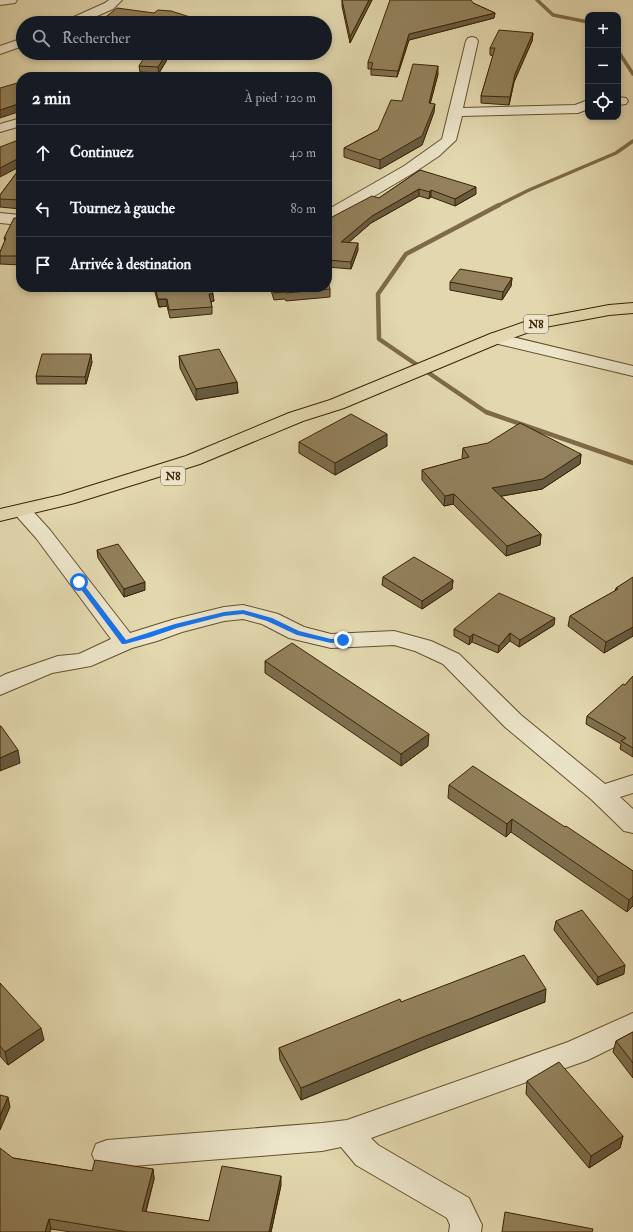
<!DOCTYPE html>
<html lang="fr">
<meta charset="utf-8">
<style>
:root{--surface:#171b24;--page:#20242c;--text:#f1f3f6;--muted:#9ea1a6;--line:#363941}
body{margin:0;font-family:"IM FELL Double Pica",serif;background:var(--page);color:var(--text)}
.controls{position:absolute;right:12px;top:12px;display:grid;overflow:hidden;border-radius:8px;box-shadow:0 2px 6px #0003}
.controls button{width:36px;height:36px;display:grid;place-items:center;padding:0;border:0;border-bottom:1px solid var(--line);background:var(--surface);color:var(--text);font:20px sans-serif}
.stop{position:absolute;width:12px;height:12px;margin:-9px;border:3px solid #1a73e8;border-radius:50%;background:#fff}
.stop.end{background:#1a73e8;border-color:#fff;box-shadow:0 1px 4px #0008}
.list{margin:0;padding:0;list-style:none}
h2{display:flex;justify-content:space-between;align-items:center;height:52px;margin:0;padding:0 16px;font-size:17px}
h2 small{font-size:13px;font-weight:400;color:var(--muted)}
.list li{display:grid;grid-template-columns:26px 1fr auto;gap:12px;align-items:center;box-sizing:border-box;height:56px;padding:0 16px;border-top:1px solid var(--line)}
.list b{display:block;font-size:15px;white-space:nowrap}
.list em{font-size:13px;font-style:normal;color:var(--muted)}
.icon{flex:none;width:22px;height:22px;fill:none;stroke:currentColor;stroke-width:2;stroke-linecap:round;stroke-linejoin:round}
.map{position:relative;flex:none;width:633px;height:1232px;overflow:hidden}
.search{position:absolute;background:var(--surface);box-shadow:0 2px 6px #0003;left:16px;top:16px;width:316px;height:44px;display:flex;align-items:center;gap:10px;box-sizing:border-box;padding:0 14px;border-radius:22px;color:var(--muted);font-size:15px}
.panel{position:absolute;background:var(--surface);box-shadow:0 2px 6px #0003;left:16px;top:72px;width:316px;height:220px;border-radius:16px}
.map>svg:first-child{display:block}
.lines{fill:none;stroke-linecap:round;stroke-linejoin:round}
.stream-far1{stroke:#7e6a47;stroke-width:3.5}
.stream{stroke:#7e6a47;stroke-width:4.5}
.minor-casing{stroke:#66502e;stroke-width:2}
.trunk-casing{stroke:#3c2303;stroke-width:2}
.minor{fill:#ece5ca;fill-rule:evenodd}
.trunk{fill:#e2d7ae;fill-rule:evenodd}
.wall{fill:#7e6f4f;stroke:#3c2303}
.shaded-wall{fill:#665a40;stroke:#3c2303}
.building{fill:#92815c;stroke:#3c2303}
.route{fill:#1a73e8}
.labels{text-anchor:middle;stroke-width:3.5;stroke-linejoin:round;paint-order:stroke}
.shield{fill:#ece5ca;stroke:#715d3f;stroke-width:1}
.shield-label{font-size:11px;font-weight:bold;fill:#3c2303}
</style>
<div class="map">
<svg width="633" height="1232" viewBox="0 0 633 1232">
<rect width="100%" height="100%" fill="#e2d7ae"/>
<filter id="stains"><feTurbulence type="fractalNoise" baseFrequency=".005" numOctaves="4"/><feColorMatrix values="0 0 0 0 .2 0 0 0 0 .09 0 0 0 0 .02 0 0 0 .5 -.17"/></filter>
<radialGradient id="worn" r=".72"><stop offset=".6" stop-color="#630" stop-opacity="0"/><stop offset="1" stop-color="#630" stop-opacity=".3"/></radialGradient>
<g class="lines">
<!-- stream-far1 -->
<path class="stream-far1" d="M537,0L553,15L588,22
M618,51L633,74
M497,206L529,190L616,153L633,141"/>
<!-- stream -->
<path class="stream" d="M499,205L406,254L378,294L379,339L486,412L633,463"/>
<defs>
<path id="minor" d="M0,0H17L15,3L0,5Z
M109,0H122L113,9L81,23H65L67,20L105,3Z
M472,37L476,38L478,41L463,108L575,105L588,100V109L578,113L462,116L456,140L439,156L415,172L354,208L327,221V210L404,166L442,139L466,41L468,38Z
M23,38V46L0,54V46Z
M618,97L626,98L628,101L626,104L618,105Z
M21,118V126L0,132V124Z
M0,213L21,215V225L0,223Z
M496,333L633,366V376L490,342L487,338L490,334Z
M22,505L29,507L50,530L130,633L175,619L224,607L243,605L278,614L304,627L331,634L394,631L431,641L459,654L521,715L605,784L633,775V793L620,797L633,809V833L624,831L592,800L505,727L443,664L415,651L394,645L331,648L289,638L262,624L243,619L224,621L182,632L157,641L132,648L91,666L52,673L0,695V677L6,674L58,656L79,654L111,639L36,538L12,511L15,507Z
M633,1013V1038L588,1060L371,1138L378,1145L469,1198L482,1225L481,1232H449L450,1225L447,1218L356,1165L341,1147L322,1151L107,1168L96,1164L92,1154L96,1144L107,1140L322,1123L347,1120L568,1042Z"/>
<path id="trunk" d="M633,303V313L609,315L540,328L502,342L344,408L303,421L200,464L75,503L0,521V509L61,495L186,456L289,413L330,400L490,334L530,320L609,305Z"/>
</defs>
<!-- minor casing -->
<use href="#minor" class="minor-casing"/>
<!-- trunk casing -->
<use href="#trunk" class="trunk-casing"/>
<!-- minor -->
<use href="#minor" class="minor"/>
<!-- trunk -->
<use href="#trunk" class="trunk"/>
</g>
<!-- wall -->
<path class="wall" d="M342,0H372L350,43L342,6Z
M473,3L495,13L494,18L409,40L397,77L371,75V69H368V62Z
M533,33L532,41L514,82L509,105L481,103V96L493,56L490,55V48Z
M171,53L159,73L140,72L139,66Z
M438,74L430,104L434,112L422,145L380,169L344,157V148L378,130L402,101Z
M21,167V265L0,264V252L5,241L4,238L21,218V209L0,207V195Z
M420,170L476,194L455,206L431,197L429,199L419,196L371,223L349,242L358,250L351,269L327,267V222L379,198Z
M512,278L511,286L502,300L450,290V282Z
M154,287H211L214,301L211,302L212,307V314L170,318L167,306L159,307L155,292Z
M270,287H327L330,289V297L286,301L285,299L274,300Z
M179,356L237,382L238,393L196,400L180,368Z
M92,362L86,384H37L36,376Z
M299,442L387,446L335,475L299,453Z
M463,448L581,454L580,464L542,489L501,496L541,534L540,545L506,556L453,504L444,506L422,480V470L463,459L462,458Z
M97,550L145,590L124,597L98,558Z
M383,577L453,580L452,589L422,609L382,585Z
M633,578V636L604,653L568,626L570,616L615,591L616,588Z
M554,625L519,647L510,641L498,653L472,642L469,645L454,636V629Z
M265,661L428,746L401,766L265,673Z
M633,676V757L620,749L621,744L586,724L587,716L625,685Z
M449,785L565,827L633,871V906L627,912L511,832L506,837L448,798Z
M556,921L624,974L597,985L554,930Z
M0,983L44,1040L8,1065L0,1056Z
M401,1002H545L422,1050L301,1100L280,1060L279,1048Z
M633,1032V1078L613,1052L616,1041Z
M527,1081L623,1136L620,1148L589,1168L526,1094Z
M13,1158L92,1171L153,1169L154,1179L146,1212L209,1221L281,1185L271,1232H71L51,1229L50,1232H0Z"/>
<!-- shaded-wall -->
<path class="shaded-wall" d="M369,0H372L350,43V37Z
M495,13L494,18L409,40L397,77L398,71L409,34Z
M190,17V23H186Z
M533,33L532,41L514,82L509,105L510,97L515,74Z
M167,53H171L159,73L158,67Z
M438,66V74L428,112L429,103Z
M21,103V111L0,118V110Z
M435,104L434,112L422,145L380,169V160Z
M21,157V166L0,177V168Z
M476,187V194L455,206V199Z
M419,189V196L371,223L341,249V242L372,216Z
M431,190V197L429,199L430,192Z
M358,243V250L351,269V262Z
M512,278L511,286L502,300L503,292Z
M209,294H213L214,301L209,302Z
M158,299H167V306L159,307Z
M91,354L92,362L86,384L85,377Z
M237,382L238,393L196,400V389Z
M387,434V446L335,475V463Z
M581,454L580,464L542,489L491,498L492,488Z
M454,494L453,504L444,506L445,496Z
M541,534L540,545L506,556L507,546Z
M453,580L452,589L422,609V601Z
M145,582V590L124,597V589Z
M555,618L554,625L519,647L520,640Z
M633,627V636L604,653L606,642Z
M510,633V641L498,653L499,646Z
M473,634L472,642L469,645L470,637Z
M429,734L428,746L401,766V754Z
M18,750L20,763L0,771V758Z
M512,819L511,832L506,837L507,824Z
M633,896V906L627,912L629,900Z
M625,965L624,974L597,985L598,977Z
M546,989L545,1002L422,1050L301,1100V1088L423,1037Z
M41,1028L44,1040L8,1065L5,1052Z
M8,1097L10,1107L0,1130V1116Z
M623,1136L620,1148L589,1168L591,1156Z
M153,1169L154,1179L143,1221L142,1211Z
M281,1176V1185L271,1232H269Z
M49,1219L51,1229L50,1232H45Z"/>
<!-- building -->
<path class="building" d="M342,0H369L350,37Z
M390,0H471L473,3L495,13L409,34L398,71L371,69L373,63L368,62Z
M117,8L154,13L158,10L171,11L190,17L186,23H98Z
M499,30L533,33L515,74L510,97L481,96L495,48H490Z
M147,53H167L158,67L139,66Z
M413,64L438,66L429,103L435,104L422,136L380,160L344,148L378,130L391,100L402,101Z
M47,75L51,77H40Z
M21,82V103L0,110V88Z
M21,139V157L0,168V147Z
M21,167V200L0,199V195Z
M420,170L476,187L455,199L431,190L430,192L419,189L372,216L341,242L358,243L351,262L327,260V222L332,217L372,196L379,198Z
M21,205V256H0V252L6,238H4L14,218H21Z
M460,269L512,278L503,292L450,282Z
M327,278L330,289L286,293L285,292L274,293L272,287H327Z
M155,287H211L213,294H209L212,307L169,310L167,299H158Z
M219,349L237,382L196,389L179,356Z
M42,354H91L85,377L36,376Z
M351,414L387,434L335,463L299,442Z
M520,423L581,454L543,479L492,488L541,534L507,546L454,494L445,496L422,470L469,457L463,448L488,443Z
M118,544L145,582L124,589L97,550Z
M414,557L453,580L422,601L383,577Z
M633,577V627L606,642L570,616L618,589L616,588Z
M499,593L555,618L520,640L510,633L499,646L473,634L470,637L454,629Z
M292,643L429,734L401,754L265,661Z
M633,676V748L621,741L626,738L587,716L623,684L625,685Z
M0,726H1L18,750L0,758Z
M473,766L565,827L566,826L633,871V896L629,900L512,819L507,824L449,785Z
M582,910L625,965L598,977L556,921Z
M524,955L546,989L423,1037L301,1088L279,1048L400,999L401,1002Z
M0,983L41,1028L5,1052L0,1046Z
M633,1032V1063L616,1041Z
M559,1062L623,1136L591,1156L527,1081Z
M0,1095L8,1097L0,1116Z
M0,1148L13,1158L92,1171L95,1160L153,1169L142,1211L209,1221L222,1166L281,1176L269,1232H128L49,1219L45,1232H0Z
M505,1212L593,1229L592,1232H502Z"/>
<!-- route -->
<path class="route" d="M77,581H81L126,640L175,624L224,612L243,610L272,618L299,631L331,639L343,638L346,640L343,642L331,643L297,635L267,621L243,614L224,616L177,628L151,637L125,644H122L77,584Z"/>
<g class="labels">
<!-- shield labels -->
<g class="shield">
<rect x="524" y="315" width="24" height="18" rx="3"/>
<rect x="161" y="467" width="24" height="18" rx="3"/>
</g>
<g class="shield-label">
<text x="536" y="328">N8</text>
<text x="173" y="480">N8</text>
</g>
</g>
<rect width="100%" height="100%" filter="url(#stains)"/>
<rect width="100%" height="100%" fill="url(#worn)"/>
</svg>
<div class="controls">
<button>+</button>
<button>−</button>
<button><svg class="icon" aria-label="locate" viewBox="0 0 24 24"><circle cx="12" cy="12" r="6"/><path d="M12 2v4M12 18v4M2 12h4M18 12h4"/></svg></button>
</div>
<div class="stop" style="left:79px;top:582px"></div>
<div class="stop end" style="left:343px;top:640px"></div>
<div class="search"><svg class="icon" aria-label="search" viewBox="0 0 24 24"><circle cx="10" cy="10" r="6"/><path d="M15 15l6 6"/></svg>Rechercher</div>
<section class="panel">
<h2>2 min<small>À pied · 120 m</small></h2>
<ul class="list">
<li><svg class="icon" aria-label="ahead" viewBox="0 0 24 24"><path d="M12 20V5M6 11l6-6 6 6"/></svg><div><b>Continuez</b></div><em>40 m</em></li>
<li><svg class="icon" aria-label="left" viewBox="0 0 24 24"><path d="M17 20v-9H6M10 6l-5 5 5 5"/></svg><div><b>Tournez à gauche</b></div><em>80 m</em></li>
<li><svg class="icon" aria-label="arrive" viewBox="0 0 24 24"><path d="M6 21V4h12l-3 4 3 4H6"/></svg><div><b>Arrivée à destination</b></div></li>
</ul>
</section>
</div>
